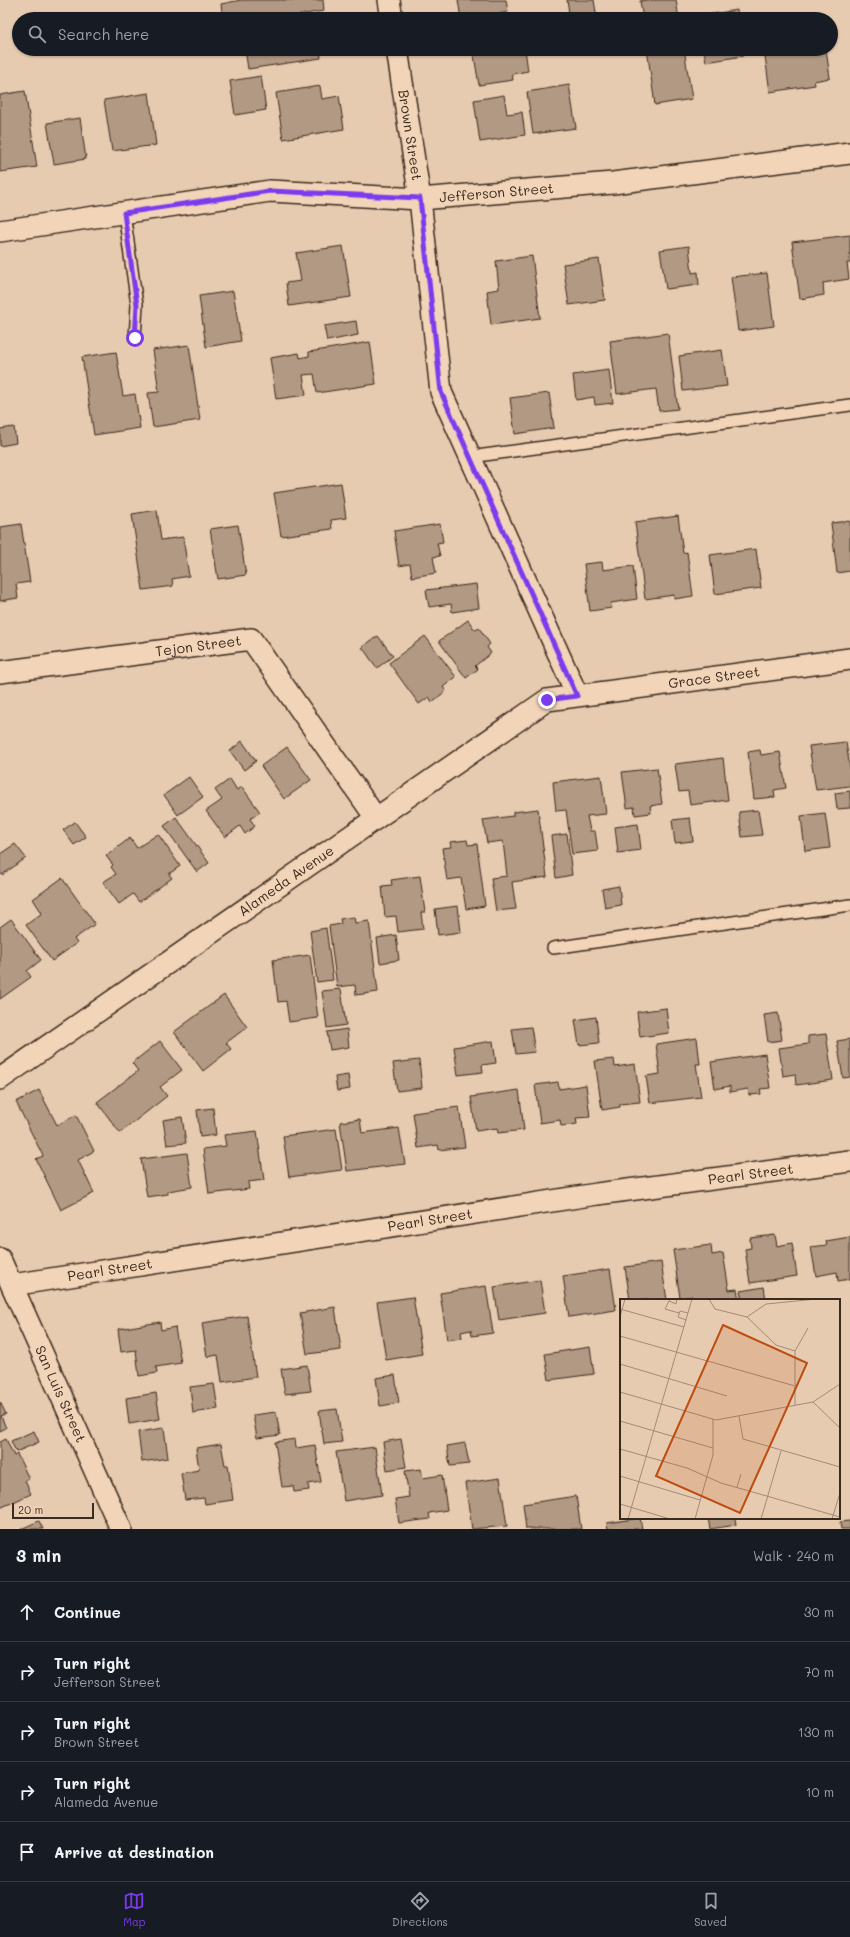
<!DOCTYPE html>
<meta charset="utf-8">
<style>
:root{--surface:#171b24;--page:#20242c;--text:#f1f3f6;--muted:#9ea1a6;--line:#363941;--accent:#7c3aed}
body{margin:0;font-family:Mali,sans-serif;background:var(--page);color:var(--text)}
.scale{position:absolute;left:12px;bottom:10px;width:82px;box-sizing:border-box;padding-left:4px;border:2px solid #3b2a1e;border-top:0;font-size:11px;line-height:14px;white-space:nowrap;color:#3b2a1e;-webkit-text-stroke:3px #f2d5b9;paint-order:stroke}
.stop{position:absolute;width:12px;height:12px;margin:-9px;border:3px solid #7c3aed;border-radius:50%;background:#fff}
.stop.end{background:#7c3aed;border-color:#fff;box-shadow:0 1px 4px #0008}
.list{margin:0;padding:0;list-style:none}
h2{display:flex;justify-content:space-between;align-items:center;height:52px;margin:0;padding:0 16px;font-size:17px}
h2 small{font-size:13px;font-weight:400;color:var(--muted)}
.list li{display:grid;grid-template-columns:26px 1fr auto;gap:12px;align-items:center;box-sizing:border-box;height:60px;padding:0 16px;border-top:1px solid var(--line)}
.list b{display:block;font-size:15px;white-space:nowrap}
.list p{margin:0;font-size:13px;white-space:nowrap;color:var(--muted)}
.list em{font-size:13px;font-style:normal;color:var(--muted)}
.icon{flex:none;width:22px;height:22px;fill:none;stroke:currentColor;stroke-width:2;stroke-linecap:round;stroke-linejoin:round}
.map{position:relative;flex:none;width:850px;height:1529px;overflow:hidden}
.search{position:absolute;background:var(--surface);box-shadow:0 1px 3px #0004;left:12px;right:12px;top:12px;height:44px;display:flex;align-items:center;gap:10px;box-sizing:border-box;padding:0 14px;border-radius:22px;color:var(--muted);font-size:15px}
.sheet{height:352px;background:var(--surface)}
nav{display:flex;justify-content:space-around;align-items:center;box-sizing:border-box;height:56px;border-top:1px solid var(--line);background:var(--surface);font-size:11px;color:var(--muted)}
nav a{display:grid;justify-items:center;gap:2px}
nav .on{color:var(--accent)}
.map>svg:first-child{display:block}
.building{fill:#b19983;stroke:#3b2a1e}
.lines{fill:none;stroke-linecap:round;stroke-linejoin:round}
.service-casing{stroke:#3b2a1e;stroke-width:14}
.minor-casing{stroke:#3b2a1e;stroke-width:24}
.service{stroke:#f2d5b9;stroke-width:11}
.minor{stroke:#f2d5b9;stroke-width:21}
.route{stroke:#7c3aed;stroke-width:5}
.labels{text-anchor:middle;stroke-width:3;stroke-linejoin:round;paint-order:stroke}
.street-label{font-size:14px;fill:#3b2a1e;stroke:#f2d5b9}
.inset-road{fill:none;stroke:#a28b76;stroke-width:1}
.view{fill:#bd4d10;fill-opacity:0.15;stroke:#bd4d10;stroke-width:2}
.inset-edge{fill:none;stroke:#3b2a1e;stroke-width:2}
</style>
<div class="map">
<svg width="850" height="1529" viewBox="0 0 850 1529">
<rect width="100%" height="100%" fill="#e7cbb0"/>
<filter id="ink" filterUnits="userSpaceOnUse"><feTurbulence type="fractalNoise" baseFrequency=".025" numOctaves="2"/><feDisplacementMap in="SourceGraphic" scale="8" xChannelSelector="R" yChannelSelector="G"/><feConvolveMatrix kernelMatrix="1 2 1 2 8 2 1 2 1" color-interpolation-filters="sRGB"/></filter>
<g filter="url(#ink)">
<!-- building -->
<path class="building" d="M241,0H323L324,11L273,19H223L221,4Z
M458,0H506L508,12L498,14L499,19H461Z
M567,0H594L597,19H570Z
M646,0H676L679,19H643L640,1Z
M737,10L738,19H700L699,16Z
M245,49H320L321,58L248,69Z
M484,49H525L528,71L512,74L513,80L479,85L473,50Z
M647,49H684L692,99L655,105Z
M704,49H742L743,56L706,62Z
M810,49H826L830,78L814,81L815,85L770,92L765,56Z
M261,76L266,110L235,115L230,81Z
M569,85L576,128L533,134L527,92Z
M320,86L322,99L339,96L344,129L283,139L276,93Z
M25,91L37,167L0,172V95Z
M149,93L156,145L112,151L104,100Z
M504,95L507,114L522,112L525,135L480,142L474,100Z
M80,118L86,159L54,164L47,123Z
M850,235V263H847L849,279L823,283L824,295L800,299L792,242Z
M343,246L351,297L289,306L286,283L301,281L296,253Z
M689,246L692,273L698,272L699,285L666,289L660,250Z
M532,256L540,318L491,325L487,291L499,289L496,261Z
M599,259L605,300L569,305L563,264Z
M767,273L774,326L738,331L731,277Z
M233,291L241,341L206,347L199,296Z
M356,321L358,335L327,341L324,326Z
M668,333L678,409L659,411L656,389L617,394L610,341Z
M370,342L376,384L317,393L314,374L303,375L306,395L276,399L270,358L299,353L300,358L309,356V352Z
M189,345L200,420L153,427L148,393L159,392L153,350Z
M722,350L727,386L683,391L679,356Z
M116,352L123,396L135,394L140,428L94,435L82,357Z
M609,370L613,403L595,405L594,397L576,400L573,375Z
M549,393L554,428L515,434L510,398Z
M14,427L16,443L0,446V429Z
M341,483L346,518L331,520L332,529L281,536L274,493Z
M157,510L161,540L183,537L189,576L172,579L173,586L143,590L132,514Z
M678,516L683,553L687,552L693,596L674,599V595L645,599L635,522Z
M850,521V571L837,573L831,523Z
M21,524L30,582L16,584L18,598L0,601V527Z
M440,524L443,542L437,543L440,556L433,557L436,573L412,577L410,564L399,566L394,531Z
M238,525L246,575L218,579L210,529Z
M756,549L761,588L715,594L710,555Z
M602,562L603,570L633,566L637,599L611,603L612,608L590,611L584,564Z
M476,584L479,608L452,612L451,604L429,607L426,590Z
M468,620L475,630L479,628L490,644L487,647L491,653L475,666L478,669L466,678L439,641Z
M378,636L393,656L377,668L362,647Z
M425,636L456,677L443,687L446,691L432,702L429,697L419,704L389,663Z
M242,741L256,761L244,770L230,751Z
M846,742L850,769V786L816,790L809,746Z
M287,747L311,780L284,799L261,766Z
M760,750L761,755L780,752L786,788L774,790L775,797L754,799L748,752Z
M723,758L728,800L690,805L688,791L679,792L675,764Z
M657,768L662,804L650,806L651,813L635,815L634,807L627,808L622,772Z
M601,776L606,814L587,816L590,831H595L598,851L572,854L566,810L556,811L553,782Z
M189,777L203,797L178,815L164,795Z
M230,779L237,790L242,787L260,812L250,819L255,826L245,834L240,826L225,837L206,811L222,800L215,790Z
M850,791V808L837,809L835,793Z
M538,809L547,877L512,882L516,909L496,911L491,878L507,876L503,841L487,843L483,820L513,816V812Z
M758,810L762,835L742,837L739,812Z
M825,813L830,848L805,851L801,816Z
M176,817L209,863L197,872L164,826Z
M690,818L693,841L675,843L672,820Z
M75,822L86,837L74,845L63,830Z
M638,824L641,850L618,853L615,827Z
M158,834L180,866L169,874L172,878L139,902L133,894L119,904L103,882L116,874L111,867L113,865L106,856L130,838L137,848Z
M567,834L572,875L556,878L551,836Z
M467,840L468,845L477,844L485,906L466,909L461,878L447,880L442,848L451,847L450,842Z
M15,844L26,858L2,875L0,872V854Z
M420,876L425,912H421L423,929L398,932L396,916L385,917L382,886L392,885L391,880Z
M62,878L95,924L74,939L77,943L52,961L26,925L42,913L33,899Z
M619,886L621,905L605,908L602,889Z
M458,906L461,932L438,935L435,909Z
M354,917L355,923L369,921L378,992L356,995L355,985L337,987L329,926L341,924L340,919Z
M11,919L41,960L27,971L31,977L0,999V927Z
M326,928L333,980L317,982L310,931Z
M396,935L399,960L380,963L377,938Z
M310,955L318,1018L289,1022L286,1001L278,1002L273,960Z
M341,989L346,1025L327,1028L322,991Z
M224,995L247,1027L226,1043L231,1049L203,1071L174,1032Z
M666,1008L669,1033L640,1037L637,1012Z
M778,1013L782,1040L768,1042L764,1015Z
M596,1017L599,1043L579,1045L575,1020Z
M531,1027L535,1052L516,1054L512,1029Z
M347,1029L349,1047L330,1050L327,1032Z
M826,1034L833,1080L796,1085L795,1074L783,1076L779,1048L808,1044V1036Z
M697,1038L700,1064H696L701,1097L650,1103L646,1076L660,1074L656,1044Z
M850,1039V1077L843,1078L837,1041Z
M160,1041L182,1070L160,1087L167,1096L120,1133L97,1102L138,1071L132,1063Z
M493,1041L496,1063L482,1065L483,1072L458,1075L454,1047Z
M765,1054L770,1088L760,1089L761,1094L749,1095L748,1089L730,1092V1086L715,1089L711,1062Z
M614,1059L615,1067L635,1064L640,1102L620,1104V1107L602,1110L595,1061Z
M419,1060L422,1088L397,1091L393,1063Z
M348,1075L350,1089L337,1091L335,1077Z
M558,1082L559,1089L586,1085L590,1117L576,1118L577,1124L561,1126L560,1120L540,1123L535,1085Z
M39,1090L57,1125L76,1115L94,1151L78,1160L94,1193L61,1210L36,1159L43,1156L16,1102Z
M519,1090L524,1130L498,1133L497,1128L476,1131L471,1097Z
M459,1107L465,1147L439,1150L438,1145L418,1148L413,1113Z
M213,1108L216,1135L200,1137L197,1110Z
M182,1117L186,1143L167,1145L163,1120Z
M360,1119L362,1133L399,1128L405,1164L347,1171L340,1122Z
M336,1129L342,1170L289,1177L283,1136Z
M257,1131L264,1180L248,1182L249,1189L209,1194L203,1149L226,1146L224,1135Z
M187,1153L192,1187L168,1191V1194L147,1197L141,1159Z
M775,1235L777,1246L792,1243L797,1276L750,1283L745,1249L751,1248L750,1238Z
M850,1237V1279L838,1281L837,1272L816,1276L811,1247L827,1245L826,1241Z
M711,1245L712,1255L723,1253L729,1290L737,1289L739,1300H693L692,1296L680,1298L673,1250Z
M661,1262L667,1300H630L625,1267Z
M610,1269L616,1310L569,1317L563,1276Z
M540,1280L545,1313L499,1320L494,1287Z
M486,1286L493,1333L472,1336L471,1330L461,1332L462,1338L447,1340L440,1293Z
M764,1287L766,1300H742L740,1291Z
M413,1297L422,1354L386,1360L377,1302Z
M335,1307L341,1350L307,1354L300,1313Z
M247,1316L256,1377L222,1382L218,1355L207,1357L202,1323Z
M160,1322L161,1330L175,1327L181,1363L156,1367L157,1373L139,1376L136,1350L121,1352L118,1329Z
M590,1347L594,1374L549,1380L545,1354Z
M307,1365L311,1391L285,1394L281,1369Z
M395,1375L399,1403L380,1406L376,1378Z
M214,1384L218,1409L193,1413L190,1387Z
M156,1393L160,1419L129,1424L126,1398Z
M0,1402L6,1414L1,1416L6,1428L0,1431Z
M337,1409L342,1442L324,1444L319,1411Z
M276,1412L280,1435L257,1438L253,1415Z
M164,1428L168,1458L142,1462L138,1432Z
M34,1431L39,1442L16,1452L11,1441Z
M6,1439L14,1456L17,1454L29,1479L25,1481L31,1494L0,1508V1442Z
M295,1439L296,1448L315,1445L321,1482L308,1484L309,1490L294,1492L293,1486L282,1487L275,1442Z
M401,1439L406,1467L387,1470L383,1442Z
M465,1443L469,1464L450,1466L447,1446Z
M221,1444L225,1465H228L233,1500L205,1504L204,1498L185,1500L181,1473L199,1470L196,1448Z
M375,1447L382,1495L344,1501L336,1452Z
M421,1469L423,1478L442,1475L447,1510L429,1513L430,1519L399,1523L395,1499L409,1497L405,1471Z
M500,1478L507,1526L472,1529L465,1483Z
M576,1496L581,1529H526L523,1504Z
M640,1518L642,1529H608L607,1523Z
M708,1518H735L736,1525L710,1529Z
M39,1521L43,1529H21Z
M850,1521V1529H841L840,1522Z"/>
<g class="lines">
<defs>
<path id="service" d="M124,213L137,305L135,338
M470,457L850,405
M553,948L850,905"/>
<g id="minor">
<path d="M389,0L392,19"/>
<path id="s1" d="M397,49L420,199L441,392L577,695"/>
<path id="s2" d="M0,231L270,191L420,199L613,183L850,153"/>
<path id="s3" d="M0,672L251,639L376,818"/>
<path id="s4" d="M0,1079L547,700L850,659"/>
<path id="s5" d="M0,1259L121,1529"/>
<path id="s6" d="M12,1285L597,1194L850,1161"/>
</g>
</defs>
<!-- service casing -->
<use href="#service" class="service-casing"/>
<!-- minor casing -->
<use href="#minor" class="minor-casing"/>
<!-- service -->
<use href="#service" class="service"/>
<!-- minor -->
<use href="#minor" class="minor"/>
</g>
</g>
<g class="lines" filter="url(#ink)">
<!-- route -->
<path class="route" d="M135,338L137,305L124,213L270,191L420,198L441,392L577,696L547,700"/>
</g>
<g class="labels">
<!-- street labels -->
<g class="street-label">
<text dy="5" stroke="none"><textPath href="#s1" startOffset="87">Brown Street</textPath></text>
<text dy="5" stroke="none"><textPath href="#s2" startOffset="500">Jefferson Street</textPath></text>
<text dy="5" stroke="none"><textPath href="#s3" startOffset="200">Tejon Street</textPath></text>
<text dy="5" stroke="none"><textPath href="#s4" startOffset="834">Grace Street</textPath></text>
<text dy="5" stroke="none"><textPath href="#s4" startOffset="348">Alameda Avenue</textPath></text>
<text dy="5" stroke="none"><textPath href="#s6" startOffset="747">Pearl Street</textPath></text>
<text dy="5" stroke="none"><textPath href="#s6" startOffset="423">Pearl Street</textPath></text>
<text dy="5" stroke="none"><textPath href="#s6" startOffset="99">Pearl Street</textPath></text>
<text dy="5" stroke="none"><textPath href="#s5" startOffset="148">San Luis Street</textPath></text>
</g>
</g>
<!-- overview -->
<g transform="translate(620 1299)">
<rect width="220" height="220" fill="#e7cbb0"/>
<path class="inset-road" d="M50,0L49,2L56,5L57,0M89,0L95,10L127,18L156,46L175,52M49,2L45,10L59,14M0,10L64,28M0,18L5,0M127,18L146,5L197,0M66,21L58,18L60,12L68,14M0,37L175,87M0,65L107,97M0,93L96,121L193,103L220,85M193,103L220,129M175,106V52L188,29M119,117L123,140L220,168M0,122L93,149M0,150L67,169L101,184L220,218M0,177L80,201M117,188L121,175M0,205L50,220M8,220L72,0M75,220L93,156V120M141,220L161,152M212,220L220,194"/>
<path class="view" d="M103,26L187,64L120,214L36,177Z"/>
<rect width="220" height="220" class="inset-edge"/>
</g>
</svg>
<div class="scale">20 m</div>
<div class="stop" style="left:135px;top:338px"></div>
<div class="stop end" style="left:547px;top:700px"></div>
<div class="search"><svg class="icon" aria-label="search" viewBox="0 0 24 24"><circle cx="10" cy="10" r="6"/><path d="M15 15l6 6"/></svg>Search here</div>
</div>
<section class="sheet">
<h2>3 min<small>Walk · 240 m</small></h2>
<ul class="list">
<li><svg class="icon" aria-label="ahead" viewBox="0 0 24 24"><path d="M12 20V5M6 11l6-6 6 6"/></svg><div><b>Continue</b></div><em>30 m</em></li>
<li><svg class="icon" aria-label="right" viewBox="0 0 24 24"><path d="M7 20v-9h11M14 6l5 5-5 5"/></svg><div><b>Turn right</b><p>Jefferson Street</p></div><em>70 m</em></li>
<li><svg class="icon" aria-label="right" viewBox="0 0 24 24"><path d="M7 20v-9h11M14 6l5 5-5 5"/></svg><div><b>Turn right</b><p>Brown Street</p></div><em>130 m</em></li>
<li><svg class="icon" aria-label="right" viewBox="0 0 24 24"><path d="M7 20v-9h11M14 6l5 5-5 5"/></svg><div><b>Turn right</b><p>Alameda Avenue</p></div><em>10 m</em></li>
<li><svg class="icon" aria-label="arrive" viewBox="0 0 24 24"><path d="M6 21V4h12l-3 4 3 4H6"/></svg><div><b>Arrive at destination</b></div></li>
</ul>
</section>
<nav>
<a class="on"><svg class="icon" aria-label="map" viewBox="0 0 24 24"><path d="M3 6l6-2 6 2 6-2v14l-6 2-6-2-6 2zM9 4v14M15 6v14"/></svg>Map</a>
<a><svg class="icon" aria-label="directions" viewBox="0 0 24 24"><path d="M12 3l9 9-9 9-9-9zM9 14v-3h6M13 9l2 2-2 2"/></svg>Directions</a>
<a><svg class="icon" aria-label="saved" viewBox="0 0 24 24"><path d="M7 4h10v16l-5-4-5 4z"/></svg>Saved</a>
</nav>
